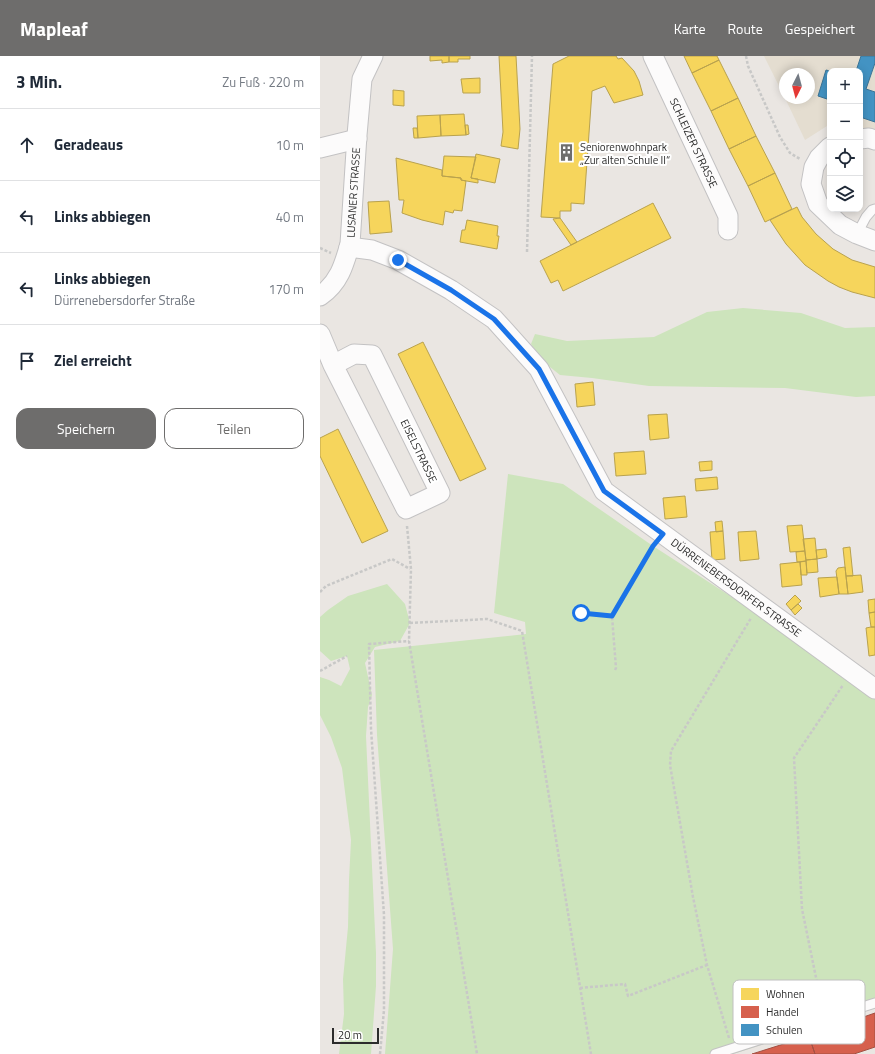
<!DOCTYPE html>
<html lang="de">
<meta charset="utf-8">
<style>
:root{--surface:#fff;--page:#f2f2f3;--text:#1f2937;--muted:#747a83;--line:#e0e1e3;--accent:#6e6d6c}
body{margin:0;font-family:"Titillium Web",sans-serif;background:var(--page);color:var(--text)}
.controls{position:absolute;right:12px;top:12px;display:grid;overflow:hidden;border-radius:8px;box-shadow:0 2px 10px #0003}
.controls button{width:36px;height:36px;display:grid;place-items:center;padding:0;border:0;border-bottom:1px solid var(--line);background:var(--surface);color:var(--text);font:20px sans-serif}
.compass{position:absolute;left:459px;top:12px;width:36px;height:36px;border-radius:50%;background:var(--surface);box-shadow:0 2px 10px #0003;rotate:186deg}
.scale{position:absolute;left:12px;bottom:10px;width:47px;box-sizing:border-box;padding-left:4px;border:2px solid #2c2c2c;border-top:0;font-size:11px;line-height:14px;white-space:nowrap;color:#2c2c2c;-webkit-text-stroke:3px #fff;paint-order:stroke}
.stop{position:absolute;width:12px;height:12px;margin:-9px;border:3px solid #1a73e8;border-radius:50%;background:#fff}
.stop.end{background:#1a73e8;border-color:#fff;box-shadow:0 1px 4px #0008}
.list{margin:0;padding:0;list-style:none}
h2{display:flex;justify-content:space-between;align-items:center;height:52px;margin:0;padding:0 16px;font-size:17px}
h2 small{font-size:13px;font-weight:400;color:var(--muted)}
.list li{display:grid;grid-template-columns:26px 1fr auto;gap:12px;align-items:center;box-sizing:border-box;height:72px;padding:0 16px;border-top:1px solid var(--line)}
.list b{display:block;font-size:15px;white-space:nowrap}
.list p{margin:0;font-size:13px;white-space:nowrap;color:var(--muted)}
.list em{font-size:13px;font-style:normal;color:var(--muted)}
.actions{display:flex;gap:8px;padding:12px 16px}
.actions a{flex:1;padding:9px 0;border:1px solid var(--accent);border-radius:12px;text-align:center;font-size:14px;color:var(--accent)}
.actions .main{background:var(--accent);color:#fff}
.icon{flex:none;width:22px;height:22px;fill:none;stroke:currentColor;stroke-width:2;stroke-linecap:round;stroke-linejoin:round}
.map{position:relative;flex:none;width:555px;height:998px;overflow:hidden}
header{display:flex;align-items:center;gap:24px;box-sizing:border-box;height:56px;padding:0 20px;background:var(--accent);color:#fff}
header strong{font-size:19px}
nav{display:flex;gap:22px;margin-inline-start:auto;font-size:14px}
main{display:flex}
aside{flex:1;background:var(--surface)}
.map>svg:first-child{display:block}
.education{fill:#e4ddd0}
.green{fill:#cde4bc}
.homes{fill:#f6d55c;stroke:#b9a24e}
.shops{fill:#d6604d;stroke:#a35043}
.schools{fill:#4393c3;stroke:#3c7496}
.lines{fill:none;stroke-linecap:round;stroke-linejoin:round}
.lane-casing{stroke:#c3c2c3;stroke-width:11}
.street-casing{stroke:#c3c2c3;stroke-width:21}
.path{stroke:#c8c8c7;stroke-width:2.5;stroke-dasharray:3 2;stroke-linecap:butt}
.lane{stroke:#fcfbfb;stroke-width:9}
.street{stroke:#fcfbfb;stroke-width:19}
.route{stroke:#1a73e8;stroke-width:5}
.labels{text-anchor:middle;stroke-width:4;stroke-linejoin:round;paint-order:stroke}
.street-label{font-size:11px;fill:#2c2c2c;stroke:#fff}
.poi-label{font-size:11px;fill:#2c2c2c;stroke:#fff;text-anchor:start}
.key{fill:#fff;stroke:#c0c0c0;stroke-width:1}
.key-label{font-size:11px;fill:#2c2c2c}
</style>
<header>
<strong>Mapleaf</strong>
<nav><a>Karte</a><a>Route</a><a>Gespeichert</a></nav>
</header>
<main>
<aside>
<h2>3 Min.<small>Zu Fuß · 220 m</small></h2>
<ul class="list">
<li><svg class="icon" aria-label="ahead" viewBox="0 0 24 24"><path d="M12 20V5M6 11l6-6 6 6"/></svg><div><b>Geradeaus</b></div><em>10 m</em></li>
<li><svg class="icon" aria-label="left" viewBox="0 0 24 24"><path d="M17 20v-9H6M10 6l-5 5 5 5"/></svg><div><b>Links abbiegen</b></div><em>40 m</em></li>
<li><svg class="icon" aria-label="left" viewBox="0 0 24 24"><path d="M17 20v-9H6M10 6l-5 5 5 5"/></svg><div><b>Links abbiegen</b><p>Dürrenebersdorfer Straße</p></div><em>170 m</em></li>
<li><svg class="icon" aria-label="arrive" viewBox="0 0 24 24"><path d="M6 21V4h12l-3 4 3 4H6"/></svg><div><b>Ziel erreicht</b></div></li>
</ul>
<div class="actions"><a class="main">Speichern</a><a>Teilen</a></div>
</aside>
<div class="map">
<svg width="555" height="998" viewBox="0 0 555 998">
<rect width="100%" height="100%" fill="#eae6e2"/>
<!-- education -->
<path class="education" d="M444,0H555V78L540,73V15H510V70H507L485,84L465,42H489V18H465V42Z"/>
<!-- green -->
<path class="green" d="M423,252L481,257L525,272L555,271V340L536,341L465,332L329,330L272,322L240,319L225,307L211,288L215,278L247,285L334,281L387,256Z
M188,418L243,428L333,490L435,556L555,643V952L413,998H65L73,893L57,679L54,594L206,578L205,566L174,557Z
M67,528L85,548L90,567L80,585L55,591L45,607L52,639L48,651L46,680L56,897V930L51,998H19L24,958L23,923L28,871L29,824L31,784L22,712L11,681L0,659V621L9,624L21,630L30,613L27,600L11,605L0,595V561L8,554L28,540Z"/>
<!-- homes -->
<path class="homes" d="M110,0H129V6L122,7V4L110,5Z
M129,0H150V3H138V6H129Z
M179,0H196L200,73L198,93L181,90L183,76Z
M249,0H296L298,3L302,2L314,15L319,25L323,39L294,47L285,30L272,35L264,148L251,147V155H240V162L221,161L233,8Z
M364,0H397L399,4L372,17Z
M399,4L418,42L391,55L372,17Z
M160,22V37H143L141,23Z
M73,34L84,35V50L73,49Z
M418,42L436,80L409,93L391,55Z
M144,58L146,79L121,80L120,59Z
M120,59L121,80L98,82L97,60Z
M145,69H148L149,78L146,79Z
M93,72H97L98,82H94Z
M436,80L455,117L428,130L409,93Z
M156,98L180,103L175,127L151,122Z
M124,100L156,101L151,122L158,123V127L141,124V122L122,120Z
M76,102L122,114V120L141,122V124L146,125L142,155L134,154L133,157L125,155L123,169L102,164L82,157L84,144H79Z
M455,117L472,153L445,166L428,130Z
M69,145L72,176L50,178L48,146Z
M333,147L351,182L243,235L238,224L231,227L220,205Z
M477,151L482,161L496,178L513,193L532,204L555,211V242L532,236L519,231L508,225L485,209L466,188L450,164Z
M240,162L257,186L251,189L233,163Z
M147,164L178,170L177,180H179L177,193L140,186L142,174H145Z
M103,286L166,413L140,425L78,298Z
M273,326L275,349L257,351L255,328Z
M347,358L349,382L330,384L328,359Z
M18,373L68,475L42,487L0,400V382Z
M324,395L326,418L296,420L294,397Z
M392,405V414L380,415L379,406Z
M397,421L398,433L376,435L375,423Z
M365,440L367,461L345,463L343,442Z
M402,465L403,475L396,476L395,466Z
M482,469L485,495L470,496L467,470Z
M403,475L405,503L392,504L390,476Z
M436,475L439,503L420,505L418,476Z
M495,482L497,503L486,504L483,483Z
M530,491L533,520H526L523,492Z
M506,493L507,501L497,503L496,494Z
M485,495L486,505L477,506L476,496Z
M497,503L498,516L487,517L486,504Z
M486,505L487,519H481L480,506Z
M480,506L482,529L462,531L460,508Z
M525,511L528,538H519L516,515L518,512Z
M541,519L543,536L528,538L526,520Z
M517,521L519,538L500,541L498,522Z
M475,539L481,545L471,554L466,548Z
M555,543V556L549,557L548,544Z
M478,548L482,552L475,559L471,554Z
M555,556V571H551L549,557Z
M551,571H555V599L549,600L546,572Z"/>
<!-- shops -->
<path class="shops" d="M555,957V991L534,998H495L489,980Z
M489,980L495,998H432Z"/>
<!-- schools -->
<path class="schools" d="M541,0H555V7L546,33L555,36V66L540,61V15H536Z
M506,14L510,15V44L498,40Z"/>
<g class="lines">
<defs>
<path id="lane" d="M537,178L546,161L552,154L555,153
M395,998L555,947"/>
<g id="street">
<path id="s1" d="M333,0L408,160V174"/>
<path d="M540,83L549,82L555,84"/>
<path d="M510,91L499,102L494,111L491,128L498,148L520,169L537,178L555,185"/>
<path d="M0,92L37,83"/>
<path id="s2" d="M29,191L52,194L78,204L131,234L174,263L219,313L284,435L555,633"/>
<path id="s3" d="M0,240C19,227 24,209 30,188L37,79L42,23L53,0"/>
<path d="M0,278L13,309L86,453L120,437L52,299L34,298L13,309"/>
</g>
</defs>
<!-- lane casing -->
<use href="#lane" class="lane-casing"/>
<!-- street casing -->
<use href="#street" class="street-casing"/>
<!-- path -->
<path class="path" d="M426,0L428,10L460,81L470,97L480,103
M0,192L11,197
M207,196L212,0
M87,470L91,513L89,585L157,998
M0,536L6,530L72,503L90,513
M261,557L292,560
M90,567L167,563L202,575L271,998
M295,614L296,612L292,560L333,491
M0,615L27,600
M260,932L305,928L308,940L387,909
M502,951L482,853L474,702L523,629
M409,982L387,909L373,841L350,709L351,695L431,562
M60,998L64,954V859L51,673L49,588L89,585"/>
<!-- lane -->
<use href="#lane" class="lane"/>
<!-- street -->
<use href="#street" class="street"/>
</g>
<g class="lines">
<!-- route -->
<path class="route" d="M78,204L131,234L174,263L219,313L284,435L343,478L333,490L292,560L261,557"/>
</g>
<!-- icons -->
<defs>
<symbol id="building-bare" viewBox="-9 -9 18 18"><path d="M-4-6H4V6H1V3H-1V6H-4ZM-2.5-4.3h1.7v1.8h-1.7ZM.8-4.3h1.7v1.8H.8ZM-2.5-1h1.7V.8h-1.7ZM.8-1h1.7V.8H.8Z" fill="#6e6d6c" stroke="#fff" stroke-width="2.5" paint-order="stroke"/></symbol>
</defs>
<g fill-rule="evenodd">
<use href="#building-bare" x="234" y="84" width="25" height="25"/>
</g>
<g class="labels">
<!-- street labels -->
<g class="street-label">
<text dy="4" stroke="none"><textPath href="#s1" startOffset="96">SCHLEIZER STRASSE</textPath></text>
<text dy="4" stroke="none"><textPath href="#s3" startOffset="113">LUSANER STRASSE</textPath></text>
<text transform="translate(99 395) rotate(64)" y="4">EISELSTRASSE</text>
<text dy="4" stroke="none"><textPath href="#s2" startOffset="533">DÜRRENEBERSDORFER STRASSE</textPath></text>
</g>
<!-- poi labels -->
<g class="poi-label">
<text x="260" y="95">Seniorenwohnpark<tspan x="260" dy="13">„Zur alten Schule II“</tspan></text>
</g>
</g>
<!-- legend -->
<rect x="413" y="924" width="132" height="64" rx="6" class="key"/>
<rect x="421" y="932" width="18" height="12" fill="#f6d55c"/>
<rect x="421" y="950" width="18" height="12" fill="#d6604d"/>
<rect x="421" y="968" width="18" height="12" fill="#4393c3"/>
<g class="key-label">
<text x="446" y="942">Wohnen</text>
<text x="446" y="960">Handel</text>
<text x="446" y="978">Schulen</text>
</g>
</svg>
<div class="controls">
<button>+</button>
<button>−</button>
<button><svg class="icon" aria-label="locate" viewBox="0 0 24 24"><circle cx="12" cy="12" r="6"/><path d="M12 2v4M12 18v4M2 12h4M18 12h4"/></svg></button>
<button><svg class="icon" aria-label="layers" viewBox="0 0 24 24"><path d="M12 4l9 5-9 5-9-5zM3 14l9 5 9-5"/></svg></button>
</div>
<svg class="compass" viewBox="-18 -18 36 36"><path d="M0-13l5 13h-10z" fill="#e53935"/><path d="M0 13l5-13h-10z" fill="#747a83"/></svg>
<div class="scale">20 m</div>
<div class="stop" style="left:261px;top:557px"></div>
<div class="stop end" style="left:78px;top:204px"></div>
</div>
</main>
